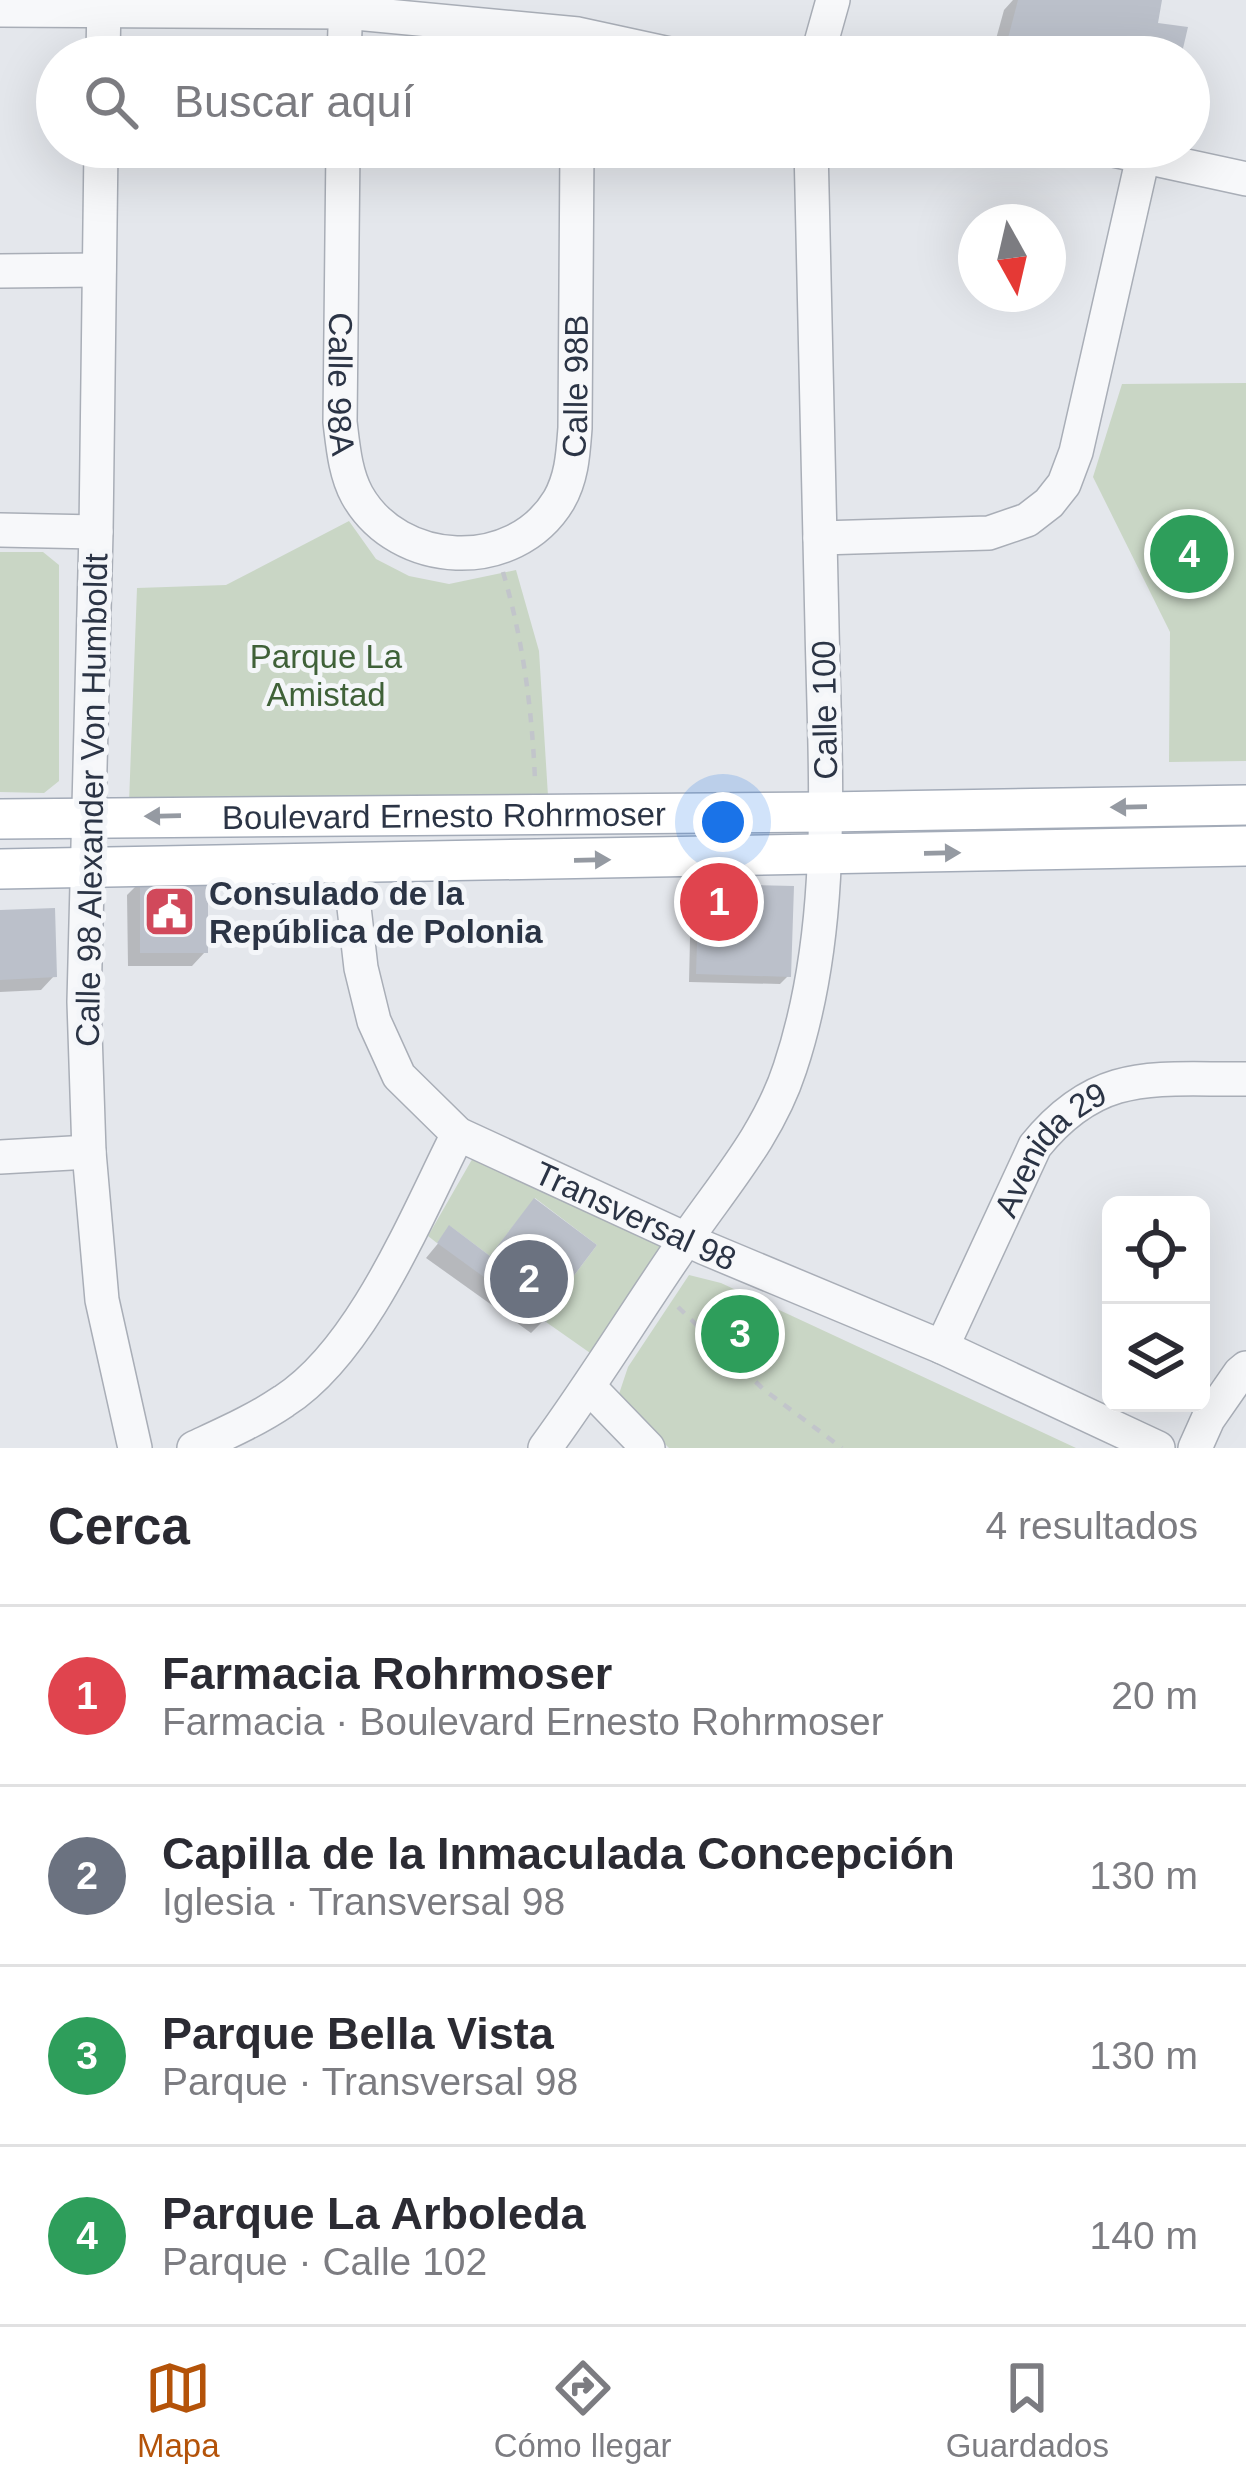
<!DOCTYPE html>
<html lang="es">
<meta charset="utf-8">
<style>
:root{--surface:#fff;--page:#f7f7f7;--text:#2b2b33;--muted:#7c7c81;--line:#e1e1e2;--accent:#b45309}
body{margin:0;font-family:Arial,sans-serif;background:var(--page);color:var(--text)}
.controls{position:absolute;right:36px;bottom:36px;display:grid;overflow:hidden;border-radius:18px;box-shadow:0 12px 48px #0002}
.controls button{width:108px;height:108px;display:grid;place-items:center;padding:0;border:0;border-bottom:3px solid var(--line);background:var(--surface);color:var(--text);font:60px sans-serif}
.compass{position:absolute;left:958px;top:204px;width:108px;height:108px;border-radius:50%;background:var(--surface);box-shadow:0 12px 48px #0002;rotate:172deg}
.you{position:absolute;left:723px;top:822px;width:42px;height:42px;margin:-30px;border:9px solid #fff;border-radius:50%;background:#1a73e8;box-shadow:0 0 0 18px #1a73e833}
.badge{display:grid;place-items:center;width:78px;height:78px;border-radius:50%;background:var(--accent);color:#fff;font-size:39px;font-weight:700}
.pin{position:absolute;translate:-50% -50%;border:6px solid #fff;box-shadow:0 3px 12px #0006}
.list{margin:0;padding:0;list-style:none}
h2{display:flex;justify-content:space-between;align-items:center;height:156px;margin:0;padding:0 48px;font-size:51px}
h2 small{font-size:39px;font-weight:400;color:var(--muted)}
.list li{display:grid;grid-template-columns:78px 1fr auto;gap:36px;align-items:center;box-sizing:border-box;height:180px;padding:0 48px;border-top:3px solid var(--line)}
.list b{display:block;font-size:45px;white-space:nowrap}
.list p{margin:0;font-size:39px;white-space:nowrap;color:var(--muted)}
.list em{font-size:39px;font-style:normal;color:var(--muted)}
.icon{flex:none;width:66px;height:66px;fill:none;stroke:currentColor;stroke-width:2;stroke-linecap:round;stroke-linejoin:round}
.map{position:relative;flex:none;width:1246px;height:1448px;overflow:hidden}
.search{position:absolute;background:var(--surface);box-shadow:0 12px 48px #0002;left:36px;right:36px;top:36px;height:132px;display:flex;align-items:center;gap:30px;box-sizing:border-box;padding:0 42px;border-radius:66px;color:var(--muted);font-size:45px}
.sheet{height:876px;background:var(--surface)}
nav{display:flex;justify-content:space-around;align-items:center;box-sizing:border-box;height:168px;border-top:3px solid var(--line);background:var(--surface);font-size:33px;color:var(--muted)}
nav a{display:grid;justify-items:center;gap:6px}
nav .on{color:var(--accent)}
.map>svg:first-child{display:block}
.green{fill:#c9d6c5}
.shadow{fill:#0003}
.building{fill:#bbc0ca}
.lines{fill:none;stroke-linecap:round;stroke-linejoin:round}
.minor-casing{stroke:#a9aeb7;stroke-width:36}
.major-casing{stroke:#a3abb8;stroke-width:42}
.path{stroke:#c2c5cb;stroke-width:4.5;stroke-dasharray:9 9;stroke-linecap:butt}
.minor{stroke:#f7f8fa;stroke-width:33}
.major{stroke:#fff;stroke-width:39}
.oneway{fill:#959aa2}
.labels{text-anchor:middle;stroke-width:10;stroke-linejoin:round;paint-order:stroke}
.street-label{font-size:33px;fill:#2b3445;stroke:#f4f6f9}
.park-label{font-size:33px;fill:#3f6138;stroke:#f4f6f9}
.poi-label{font-size:33px;font-weight:bold;fill:#2b3445;stroke:#f4f6f9;text-anchor:start}
</style>
<div class="map">
<svg width="1246" height="1448" viewBox="0 0 1246 1448">
<rect width="100%" height="100%" fill="#e4e7ec"/>
<!-- green -->
<path class="green" d="M1246,383V761L1169,762L1170,632L1093,477L1122,384Z
M349,521L376,559L409,576L449,584L516,570L539,651L548,796L129,803L137,588L226,585Z
M0,552H43L59,565V781L44,793L0,792Z
M478,1149L672,1243L593,1355L546,1322L559,1306L554,1302L597,1245L535,1198L490,1256L450,1226L437,1243L428,1236Z
M689,1275L721,1283L1076,1448H669L618,1397L628,1367Z"/>
<!-- shadow -->
<path class="shadow" d="M1013,0H1159L1154,25L1178,57H991L1004,10Z
M141,881L205,952L192,966H128L127,895Z
M700,887L788,976L780,984L689,982L691,896Z
M0,913L54,976L41,990L0,992Z
M534,1202L550,1302L544,1320L531,1333L426,1258L450,1229L488,1258Z"/>
<!-- building -->
<path class="building" d="M1018,0H1162L1158,23L1188,27L1181,57H1003Z
M140,878H208V953H140Z
M699,884L794,886L791,977L696,974Z
M55,908L57,977L0,980V910Z
M534,1198L597,1245L554,1302L559,1305L546,1322L437,1243L449,1225L490,1256Z"/>
<g class="lines">
<defs>
<g id="minor">
<path d="M0,10L345,12L578,34L684,57"/>
<path d="M103,57L104,0"/>
<path d="M344,57L346,0"/>
<path d="M817,57L833,0"/>
<path d="M101,147L96,532L84,1002L89,1152L102,1300L135,1448"/>
<path id="s1" d="M343,147L340,422C343,446 345,473 357,495C398,568 514,575 559,500C572,477 573,454 575,428L577,147"/>
<path d="M1099,147L1246,179"/>
<path d="M0,271L99,270"/>
<path d="M0,530L96,532"/>
<path d="M820,538L989,533L1027,520L1049,503L1064,484L1076,452L1143,157"/>
<path id="s2" d="M349,864L361,968L374,1021L399,1076L458,1134L705,1248L942,1347L1158,1448"/>
<path d="M0,1157L89,1152"/>
<path id="s3" d="M942,1347L1035,1146C1099,1067 1155,1080 1246,1079"/>
<path d="M589,1387L648,1448"/>
<path d="M194,1448C224,1434 256,1420 284,1401C363,1350 416,1217 458,1134"/>
<path d="M545,1448C595,1380 639,1307 687,1238C725,1183 769,1133 790,1068C837,927 825,774 822,627C819,467 815,307 811,147"/>
<path d="M1195,1448L1208,1419L1240,1373L1246,1368"/>
</g>
<g id="major">
<path id="s4" d="M0,819L826,812L1246,805"/>
<path d="M0,869L1246,846"/>
</g>
</defs>
<!-- minor casing -->
<use href="#minor" class="minor-casing"/>
<!-- major casing -->
<use href="#major" class="major-casing"/>
<!-- path -->
<path class="path" d="M503,572C523,640 532,709 535,780
M678,1307L763,1389L842,1448"/>
<!-- minor -->
<use href="#minor" class="minor"/>
<!-- major -->
<use href="#major" class="major"/>
</g>
<!-- one-way arrows -->
<defs><path id="oneway-solid" d="M-6-.8H1V-3.2L6.5 0L1 3.2V.8H-6Z" transform="scale(3)"/></defs>
<g class="oneway">
<use href="#oneway-solid" transform="translate(1129 807) rotate(179)"/>
<use href="#oneway-solid" transform="translate(163 816) rotate(179)"/>
<use href="#oneway-solid" transform="translate(942 853) rotate(-1)"/>
<use href="#oneway-solid" transform="translate(592 860) rotate(-1)"/>
</g>
<!-- icons -->
<defs>
<symbol id="civic-square" viewBox="-11 -11 22 22"><rect x="-9" y="-9" width="18" height="18" rx="4" fill="#d1495b" stroke="#f4f6f9"/><path d="M-.6-6.5H3V-4.5H.6V-3L4-1V1h2V6H-6V1h2V-1L-.6-3ZM-1.2 2.5V6h2.4V2.5Z" fill="#fff"/></symbol>
</defs>
<g fill-rule="evenodd">
<use href="#civic-square" x="140" y="882" width="59" height="59"/>
</g>
<g class="labels">
<!-- street labels -->
<g class="street-label">
<text dy="12" stroke="none"><textPath href="#s1" startOffset="237">Calle 98A</textPath></text>
<text dy="12" stroke="none"><textPath href="#s1" startOffset="708">Calle 98B</textPath></text>
<text transform="translate(824 710) rotate(-91)" y="12">Calle 100</text>
<text transform="translate(91 800) rotate(-89)" y="12">Calle 98 Alexander Von Humboldt</text>
<text dy="12" stroke="none"><textPath href="#s4" startOffset="444">Boulevard Ernesto Rohrmoser</textPath></text>
<text dy="12" stroke="none"><textPath href="#s3" startOffset="228">Avenida 29</textPath></text>
<text dy="12" stroke="none"><textPath href="#s2" startOffset="498">Transversal 98</textPath></text>
</g>
<!-- park labels -->
<g class="park-label">
<text x="326" y="668">Parque La<tspan x="326" dy="38">Amistad</tspan></text>
</g>
<!-- poi labels -->
<g class="poi-label">
<text x="209" y="905">Consulado de la<tspan x="209" dy="38">República de Polonia</tspan></text>
</g>
</g>
</svg>
<div class="controls">
<button><svg class="icon" aria-label="locate" viewBox="0 0 24 24"><circle cx="12" cy="12" r="6"/><path d="M12 2v4M12 18v4M2 12h4M18 12h4"/></svg></button>
<button><svg class="icon" aria-label="layers" viewBox="0 0 24 24"><path d="M12 4l9 5-9 5-9-5zM3 14l9 5 9-5"/></svg></button>
</div>
<svg class="compass" viewBox="-18 -18 36 36"><path d="M0-13l5 13h-10z" fill="#e53935"/><path d="M0 13l5-13h-10z" fill="#7c7c81"/></svg>
<div class="you"></div>
<div class="pin badge" style="left:719px;top:902px;background:#e0444e">1</div>
<div class="pin badge" style="left:529px;top:1279px;background:#6b7280">2</div>
<div class="pin badge" style="left:740px;top:1334px;background:#2e9e5b">3</div>
<div class="pin badge" style="left:1189px;top:554px;background:#2e9e5b">4</div>
<div class="search"><svg class="icon" aria-label="search" viewBox="0 0 24 24"><circle cx="10" cy="10" r="6"/><path d="M15 15l6 6"/></svg>Buscar aquí</div>
</div>
<section class="sheet">
<h2>Cerca<small>4 resultados</small></h2>
<ul class="list">
<li><span class="badge" style="background:#e0444e">1</span><div><b>Farmacia Rohrmoser</b><p>Farmacia · Boulevard Ernesto Rohrmoser</p></div><em>20 m</em></li>
<li><span class="badge" style="background:#6b7280">2</span><div><b>Capilla de la Inmaculada Concepción</b><p>Iglesia · Transversal 98</p></div><em>130 m</em></li>
<li><span class="badge" style="background:#2e9e5b">3</span><div><b>Parque Bella Vista</b><p>Parque · Transversal 98</p></div><em>130 m</em></li>
<li><span class="badge" style="background:#2e9e5b">4</span><div><b>Parque La Arboleda</b><p>Parque · Calle 102</p></div><em>140 m</em></li>
</ul>
</section>
<nav>
<a class="on"><svg class="icon" aria-label="map" viewBox="0 0 24 24"><path d="M3 6l6-2 6 2 6-2v14l-6 2-6-2-6 2zM9 4v14M15 6v14"/></svg>Mapa</a>
<a><svg class="icon" aria-label="directions" viewBox="0 0 24 24"><path d="M12 3l9 9-9 9-9-9zM9 14v-3h6M13 9l2 2-2 2"/></svg>Cómo llegar</a>
<a><svg class="icon" aria-label="saved" viewBox="0 0 24 24"><path d="M7 4h10v16l-5-4-5 4z"/></svg>Guardados</a>
</nav>
